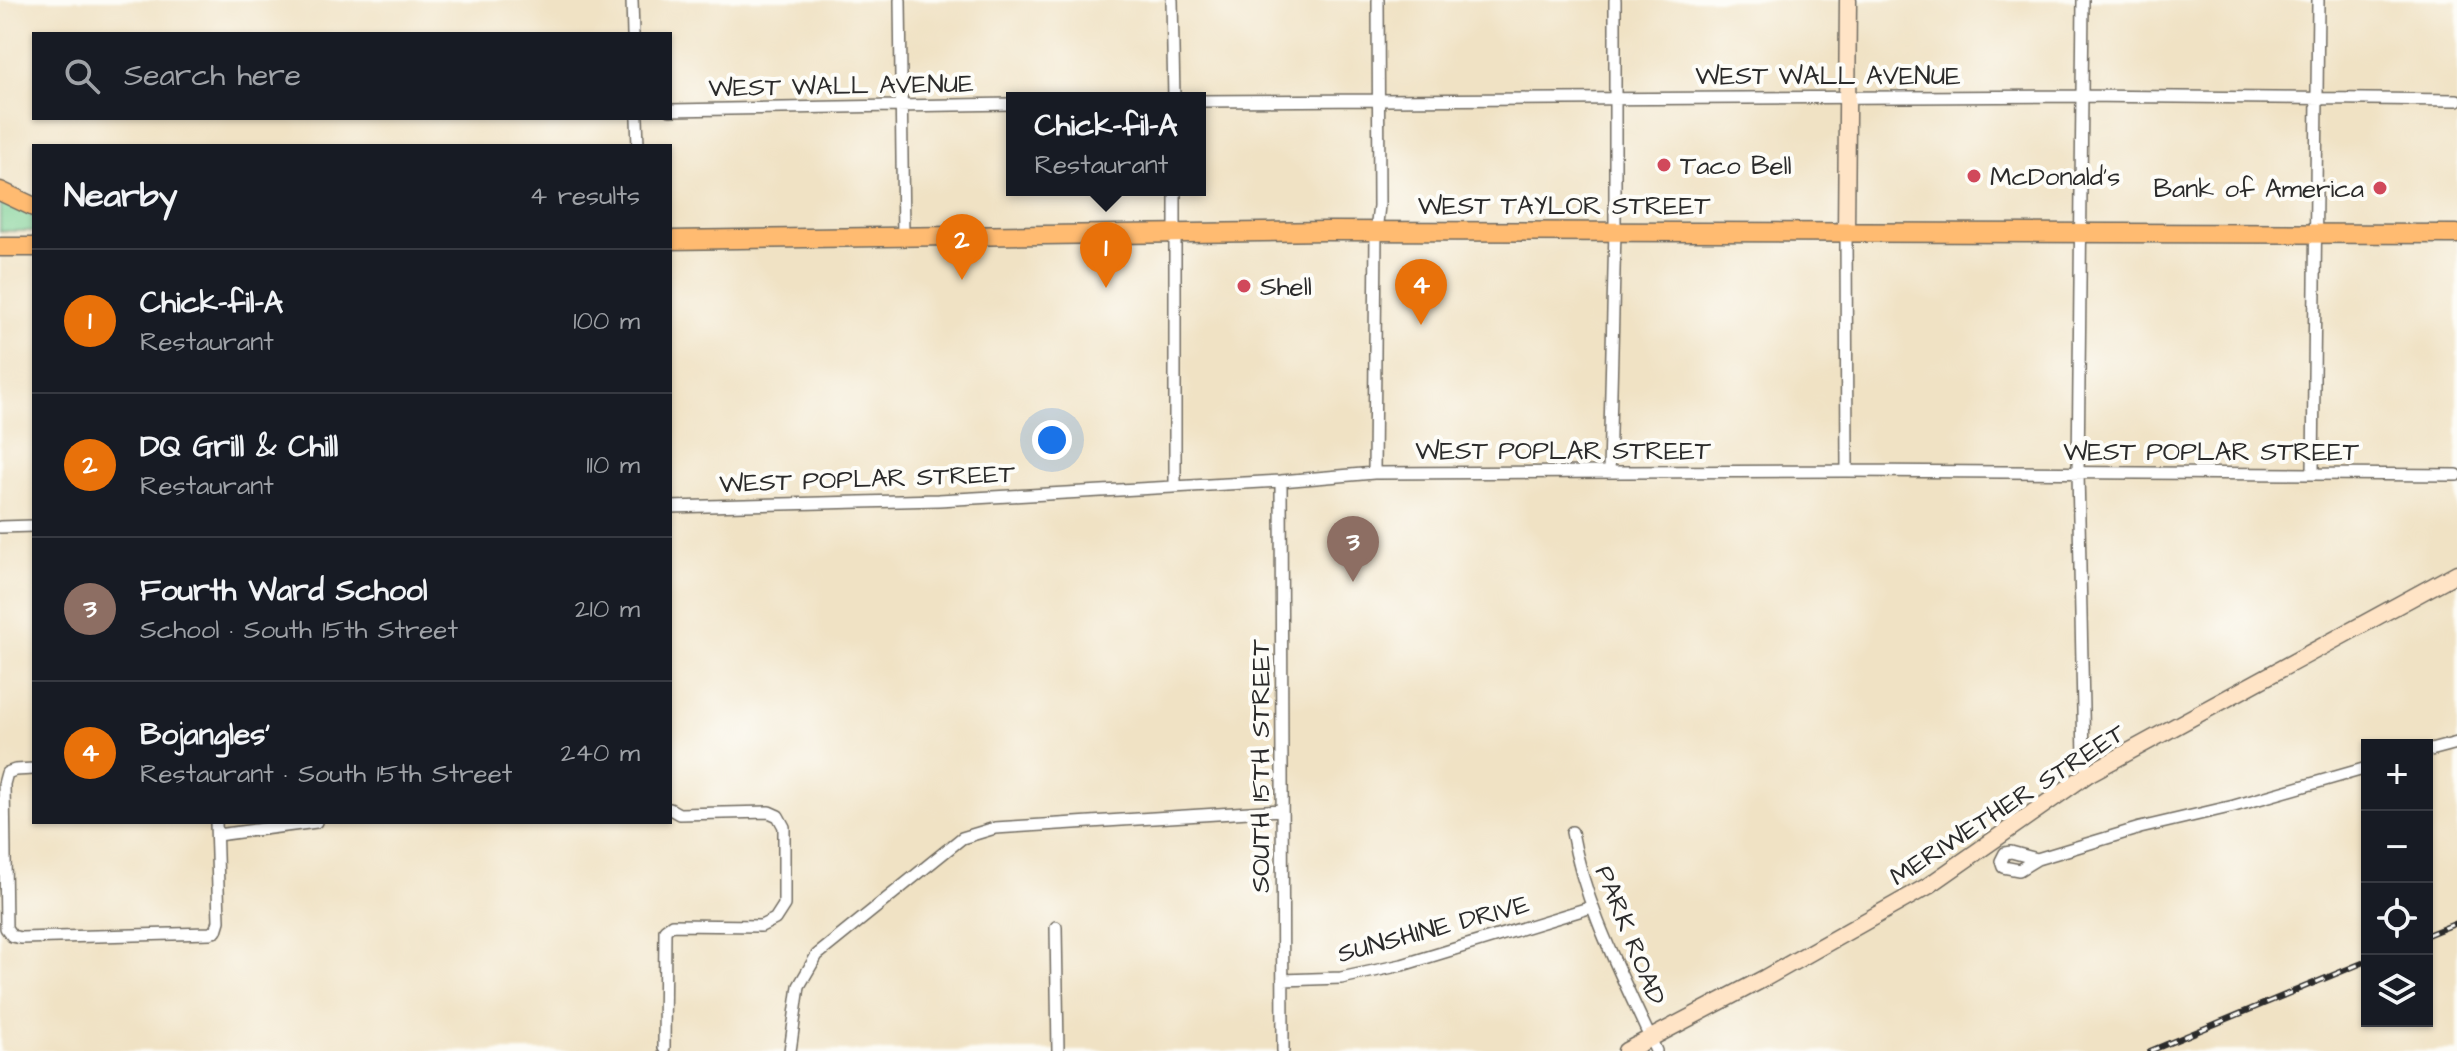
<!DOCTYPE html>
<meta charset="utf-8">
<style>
:root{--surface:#171b24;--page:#242831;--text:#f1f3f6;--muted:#9ea1a6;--line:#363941;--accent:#d1495b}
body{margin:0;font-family:"Architects Daughter",sans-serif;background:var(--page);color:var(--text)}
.controls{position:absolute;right:24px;bottom:24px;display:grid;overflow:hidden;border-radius:0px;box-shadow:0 2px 6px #0004}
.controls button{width:72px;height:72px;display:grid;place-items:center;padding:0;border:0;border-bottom:2px solid var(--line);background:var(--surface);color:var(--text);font:40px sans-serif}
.you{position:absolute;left:1052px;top:440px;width:28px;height:28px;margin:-20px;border:6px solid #fff;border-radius:50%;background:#1a73e8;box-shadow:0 0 0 12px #1a73e833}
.badge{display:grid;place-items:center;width:52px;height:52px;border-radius:50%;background:var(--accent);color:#fff;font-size:26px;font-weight:700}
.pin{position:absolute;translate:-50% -66px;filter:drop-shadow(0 2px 4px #0008)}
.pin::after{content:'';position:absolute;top:42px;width:28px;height:24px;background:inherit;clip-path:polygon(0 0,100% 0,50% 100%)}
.popup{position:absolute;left:1006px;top:92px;width:200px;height:104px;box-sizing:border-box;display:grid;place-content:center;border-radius:0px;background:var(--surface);filter:drop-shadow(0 2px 6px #0005);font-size:26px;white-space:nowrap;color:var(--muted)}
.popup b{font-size:30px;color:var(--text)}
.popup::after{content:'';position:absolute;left:50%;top:100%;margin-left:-16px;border:16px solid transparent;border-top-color:var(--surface)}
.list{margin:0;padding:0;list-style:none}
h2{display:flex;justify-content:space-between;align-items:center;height:104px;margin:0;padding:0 32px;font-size:34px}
h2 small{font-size:26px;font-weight:400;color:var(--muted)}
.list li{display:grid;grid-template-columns:52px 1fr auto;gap:24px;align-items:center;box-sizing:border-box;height:144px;padding:0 32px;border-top:2px solid var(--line)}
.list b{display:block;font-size:30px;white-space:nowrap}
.list p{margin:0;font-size:26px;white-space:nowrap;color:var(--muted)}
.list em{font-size:26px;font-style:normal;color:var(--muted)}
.icon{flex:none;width:44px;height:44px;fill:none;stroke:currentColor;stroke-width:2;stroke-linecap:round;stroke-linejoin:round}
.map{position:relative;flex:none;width:2457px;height:1051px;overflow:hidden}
.search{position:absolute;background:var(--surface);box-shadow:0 2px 6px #0004;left:32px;top:32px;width:640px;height:88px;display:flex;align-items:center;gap:20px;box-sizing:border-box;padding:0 28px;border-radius:0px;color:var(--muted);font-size:30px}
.panel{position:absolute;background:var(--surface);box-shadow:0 2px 6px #0004;left:32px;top:144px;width:640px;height:680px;border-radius:0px}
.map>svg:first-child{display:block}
.green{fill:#79ce92;stroke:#527c5e;stroke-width:2}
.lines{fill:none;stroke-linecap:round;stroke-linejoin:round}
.street-casing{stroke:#706b61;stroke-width:14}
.secondary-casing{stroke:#706b61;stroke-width:19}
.primary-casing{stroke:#706b61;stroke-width:21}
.street{stroke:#fff;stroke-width:11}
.secondary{stroke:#ffe4c6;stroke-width:16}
.primary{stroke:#ffbb71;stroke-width:18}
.rail-casing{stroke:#2b2b2b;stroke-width:6}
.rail{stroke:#fdfcf7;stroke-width:3;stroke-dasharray:9;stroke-linecap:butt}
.poi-dot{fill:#d1495b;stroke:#fdfcf7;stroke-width:3}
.labels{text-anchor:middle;stroke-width:8;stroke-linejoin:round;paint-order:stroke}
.street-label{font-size:26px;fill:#2b2b2b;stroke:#fdfcf7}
.poi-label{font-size:26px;fill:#2b2b2b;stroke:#fdfcf7;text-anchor:start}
</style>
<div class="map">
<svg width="2457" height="1051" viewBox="0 0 2457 1051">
<rect width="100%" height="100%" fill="#fdfcf7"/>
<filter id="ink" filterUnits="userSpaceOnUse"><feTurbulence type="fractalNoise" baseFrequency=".0125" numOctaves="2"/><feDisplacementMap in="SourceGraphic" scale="16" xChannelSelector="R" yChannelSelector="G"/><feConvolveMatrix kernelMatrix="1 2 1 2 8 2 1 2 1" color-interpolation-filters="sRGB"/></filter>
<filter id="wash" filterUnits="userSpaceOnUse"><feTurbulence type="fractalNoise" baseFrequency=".006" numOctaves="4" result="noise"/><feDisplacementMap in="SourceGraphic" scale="32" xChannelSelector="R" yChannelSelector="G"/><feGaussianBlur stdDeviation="1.8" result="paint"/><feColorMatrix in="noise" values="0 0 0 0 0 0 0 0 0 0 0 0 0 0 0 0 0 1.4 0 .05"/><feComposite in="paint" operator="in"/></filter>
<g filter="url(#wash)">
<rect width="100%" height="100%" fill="#f0e2c4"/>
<!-- green -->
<path class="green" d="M0,198L34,217V231H0Z"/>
</g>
<g filter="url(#ink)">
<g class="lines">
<defs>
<path id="street" d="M632,0L633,34
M900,0L903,236
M1172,0L1174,98
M2083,0L2078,472L2084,757L2088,774
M1200,101L2081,96L2457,100
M670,110L1012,104
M637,118L638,146
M1846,232L1847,471
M1609,472L1615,230V0
M1374,473L1376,231L1379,206L1378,0
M2313,473L2318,0
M1281,481L1283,1051
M1175,487V190
M670,507L939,500L1281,481L1374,473L1847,471L2457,475
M0,527L34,526
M2427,751L2457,743
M34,769L15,770L7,773L4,784L6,928L12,936L21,938L210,933L216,931L219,921L216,822
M1572,832C1586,911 1624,979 1656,1051
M217,835L316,822
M2037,859L2011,852L2005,853L2001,861L2003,867L2019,870L2037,859L2140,828L2234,806L2367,768
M1056,927L1058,1051
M1283,980L1341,978L1402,965L1592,907
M664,1048L665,930L672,925L761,926L775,919L784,905V827L778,816L769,812L679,814L670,809
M790,1051L799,986L817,955L962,838L995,828L1281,810"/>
<path id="secondary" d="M1846,232L1848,0
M1626,1051L1765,978L1928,886L2088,774L2457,573"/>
<path id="primary" d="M0,191L34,207
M670,240L1327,231L2457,234
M0,247H34"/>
</defs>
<!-- street casing -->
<use href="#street" class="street-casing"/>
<!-- secondary casing -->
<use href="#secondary" class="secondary-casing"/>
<!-- primary casing -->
<use href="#primary" class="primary-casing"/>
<!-- street -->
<use href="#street" class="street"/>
<!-- secondary -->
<use href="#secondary" class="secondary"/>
<!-- primary -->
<use href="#primary" class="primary"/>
<defs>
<path id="rail" d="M2427,935L2457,923
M2150,1051L2367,961"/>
</defs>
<!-- rail casing -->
<use href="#rail" class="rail-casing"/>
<!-- rail -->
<use href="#rail" class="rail"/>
</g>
</g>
<!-- markers -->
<g class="poi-dot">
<circle cx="1664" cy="165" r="8"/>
<circle cx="1974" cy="176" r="8"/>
<circle cx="2380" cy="188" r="8"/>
<circle cx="1244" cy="286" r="8"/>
</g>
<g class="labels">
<!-- street labels -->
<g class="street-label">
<text x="1828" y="84">WEST WALL AVENUE</text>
<text transform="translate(841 85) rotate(-1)" y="9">WEST WALL AVENUE</text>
<text x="1564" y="214">WEST TAYLOR STREET</text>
<text x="1563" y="459">WEST POPLAR STREET</text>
<text x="2211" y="460">WEST POPLAR STREET</text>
<text transform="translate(867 478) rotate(-2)" y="9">WEST POPLAR STREET</text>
<text transform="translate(1260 766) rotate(-90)" y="9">SOUTH 15TH STREET</text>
<text transform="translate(2007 804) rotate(-33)" y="9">MERIWETHER STREET</text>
<text transform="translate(1433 928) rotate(-15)" y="9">SUNSHINE DRIVE</text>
<text transform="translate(1631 935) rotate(68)" y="9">PARK ROAD</text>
</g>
<!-- poi labels -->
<g class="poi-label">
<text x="1680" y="174">Taco Bell</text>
<text x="1990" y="185">McDonald's</text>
<text x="2364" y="197" text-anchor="end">Bank of America</text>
<text x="1260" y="295">Shell</text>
</g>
</g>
</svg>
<div class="controls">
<button>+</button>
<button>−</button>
<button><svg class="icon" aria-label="locate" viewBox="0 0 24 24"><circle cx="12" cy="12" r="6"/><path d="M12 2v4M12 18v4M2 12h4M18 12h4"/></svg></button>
<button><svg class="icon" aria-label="layers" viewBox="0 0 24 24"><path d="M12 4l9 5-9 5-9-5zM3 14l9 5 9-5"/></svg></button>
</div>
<div class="you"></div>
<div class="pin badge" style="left:1106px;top:288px;background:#e8710a">1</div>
<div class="popup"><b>Chick-fil-A</b>Restaurant</div>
<div class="pin badge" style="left:962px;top:280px;background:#e8710a">2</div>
<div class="pin badge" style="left:1353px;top:582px;background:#8d6e63">3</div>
<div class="pin badge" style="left:1421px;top:325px;background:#e8710a">4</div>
<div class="search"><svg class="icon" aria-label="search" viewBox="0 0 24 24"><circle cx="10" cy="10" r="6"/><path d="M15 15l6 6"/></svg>Search here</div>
<section class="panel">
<h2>Nearby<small>4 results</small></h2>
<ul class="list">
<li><span class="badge" style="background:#e8710a">1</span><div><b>Chick-fil-A</b><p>Restaurant</p></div><em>100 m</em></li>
<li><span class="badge" style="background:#e8710a">2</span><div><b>DQ Grill &amp; Chill</b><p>Restaurant</p></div><em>110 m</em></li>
<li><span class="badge" style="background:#8d6e63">3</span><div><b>Fourth Ward School</b><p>School · South 15th Street</p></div><em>210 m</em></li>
<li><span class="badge" style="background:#e8710a">4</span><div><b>Bojangles'</b><p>Restaurant · South 15th Street</p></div><em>240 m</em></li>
</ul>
</section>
</div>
